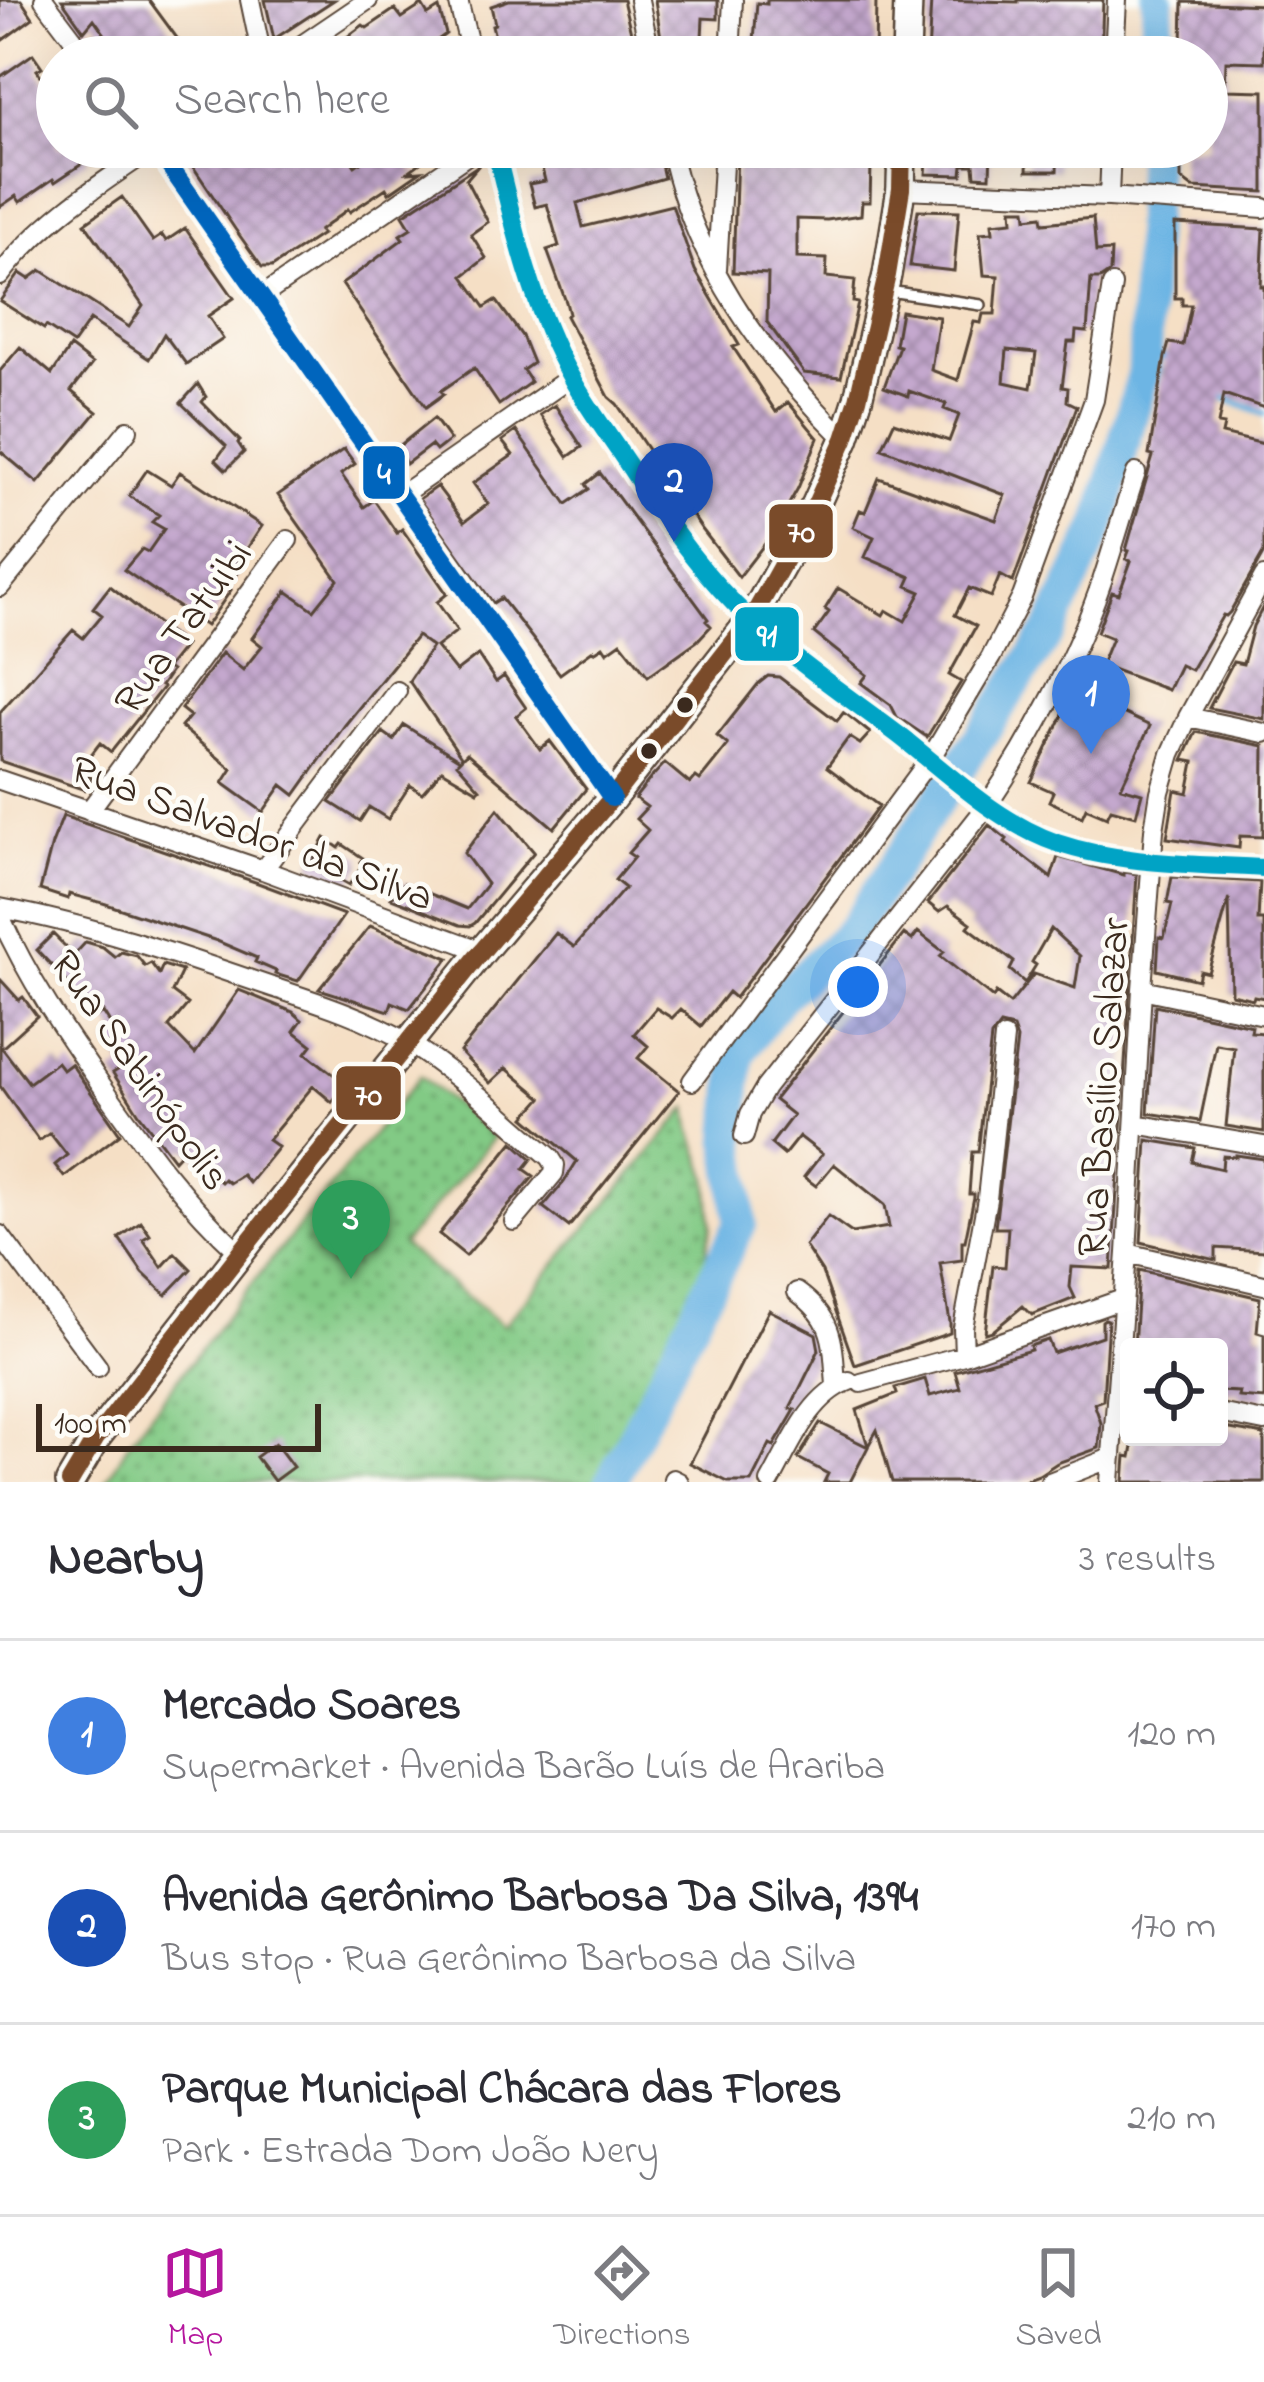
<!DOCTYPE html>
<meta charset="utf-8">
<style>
:root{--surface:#fff;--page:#f7f7f7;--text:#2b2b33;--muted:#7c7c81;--line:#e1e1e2;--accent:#b5179e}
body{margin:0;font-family:"Indie Flower",sans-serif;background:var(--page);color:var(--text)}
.controls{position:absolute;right:36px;bottom:36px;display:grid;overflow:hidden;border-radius:12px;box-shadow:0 12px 48px #0002}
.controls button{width:108px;height:108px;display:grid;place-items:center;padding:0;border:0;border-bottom:3px solid var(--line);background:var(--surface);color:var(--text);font:60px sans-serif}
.scale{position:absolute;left:36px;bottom:30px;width:285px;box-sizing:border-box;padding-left:12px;border:6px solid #3b2a1e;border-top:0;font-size:33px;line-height:42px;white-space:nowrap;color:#3b2a1e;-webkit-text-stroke:9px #fdfcf7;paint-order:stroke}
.you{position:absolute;left:858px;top:987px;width:42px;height:42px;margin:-30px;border:9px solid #fff;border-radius:50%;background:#1a73e8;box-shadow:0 0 0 18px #1a73e833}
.badge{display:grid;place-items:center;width:78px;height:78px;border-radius:50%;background:var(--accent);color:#fff;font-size:39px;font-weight:700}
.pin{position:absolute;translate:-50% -99px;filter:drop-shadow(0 3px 6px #0008)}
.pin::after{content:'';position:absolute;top:63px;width:42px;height:36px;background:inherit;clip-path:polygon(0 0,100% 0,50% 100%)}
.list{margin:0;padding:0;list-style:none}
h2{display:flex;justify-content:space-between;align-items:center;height:156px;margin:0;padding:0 48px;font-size:51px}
h2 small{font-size:39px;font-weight:400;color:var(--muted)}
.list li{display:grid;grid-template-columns:78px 1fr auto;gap:36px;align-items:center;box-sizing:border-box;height:192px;padding:0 48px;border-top:3px solid var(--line)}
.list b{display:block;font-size:45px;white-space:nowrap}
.list p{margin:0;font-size:39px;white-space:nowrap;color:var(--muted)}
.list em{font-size:39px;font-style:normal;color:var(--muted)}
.icon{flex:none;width:66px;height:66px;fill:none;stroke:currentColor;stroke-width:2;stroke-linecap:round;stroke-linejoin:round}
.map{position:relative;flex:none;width:1264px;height:1482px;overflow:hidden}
.search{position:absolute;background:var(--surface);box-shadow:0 12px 48px #0002;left:36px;right:36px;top:36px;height:132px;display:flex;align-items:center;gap:30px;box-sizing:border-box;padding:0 42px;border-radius:66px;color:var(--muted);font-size:45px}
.sheet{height:732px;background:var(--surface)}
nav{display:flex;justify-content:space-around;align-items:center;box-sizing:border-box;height:168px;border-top:3px solid var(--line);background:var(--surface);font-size:33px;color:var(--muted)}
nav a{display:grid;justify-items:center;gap:6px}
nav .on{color:var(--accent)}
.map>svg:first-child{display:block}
.park{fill:url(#park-dots);stroke:#5e7a52;stroke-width:3}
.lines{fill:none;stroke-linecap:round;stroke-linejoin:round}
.stream{stroke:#6db5e4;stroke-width:6}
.river{stroke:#6db5e4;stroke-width:33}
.building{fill:url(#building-cross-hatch);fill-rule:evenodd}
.service-casing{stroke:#574537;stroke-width:14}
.minor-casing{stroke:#574537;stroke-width:22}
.primary-casing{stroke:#574537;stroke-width:32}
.service{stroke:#fff;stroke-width:9}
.minor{stroke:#fff;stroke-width:18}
.primary{stroke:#fff;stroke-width:27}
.bus-1-casing{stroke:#fdfcf7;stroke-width:27}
.bus-2-casing{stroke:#fdfcf7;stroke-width:27}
.bus-3-casing{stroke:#fdfcf7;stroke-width:27}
.bus-1{stroke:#03a3c5;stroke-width:18}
.bus-2{stroke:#7a4b2a;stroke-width:18}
.bus-3{stroke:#0065bd;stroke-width:18}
.bus-dot{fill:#3b2a1e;stroke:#fdfcf7;stroke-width:4.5}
.labels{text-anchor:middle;stroke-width:9;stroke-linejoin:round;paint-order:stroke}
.street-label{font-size:42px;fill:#3b2a1e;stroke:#fdfcf7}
.line-badge{stroke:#fdfcf7;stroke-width:4.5}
.badge-label{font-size:33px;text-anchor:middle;font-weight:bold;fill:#fff}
</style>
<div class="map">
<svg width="1264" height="1482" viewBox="0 0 1264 1482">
<defs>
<pattern id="park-dots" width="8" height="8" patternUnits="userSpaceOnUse" patternTransform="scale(3)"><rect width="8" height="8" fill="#82ca85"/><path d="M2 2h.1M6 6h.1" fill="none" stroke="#6ca46c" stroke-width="1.8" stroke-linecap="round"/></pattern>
<pattern id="building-cross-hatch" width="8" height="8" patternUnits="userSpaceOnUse" patternTransform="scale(3)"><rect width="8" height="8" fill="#c4a8ce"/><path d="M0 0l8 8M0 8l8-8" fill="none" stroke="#a089a7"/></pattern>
</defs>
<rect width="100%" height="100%" fill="#fdfcf7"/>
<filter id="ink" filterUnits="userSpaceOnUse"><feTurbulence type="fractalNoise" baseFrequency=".00833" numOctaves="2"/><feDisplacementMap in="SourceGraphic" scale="24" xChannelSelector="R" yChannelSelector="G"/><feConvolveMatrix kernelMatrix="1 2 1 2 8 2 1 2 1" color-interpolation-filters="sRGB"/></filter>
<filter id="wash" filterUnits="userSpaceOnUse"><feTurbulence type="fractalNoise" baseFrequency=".004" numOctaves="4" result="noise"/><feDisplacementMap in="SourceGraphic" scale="48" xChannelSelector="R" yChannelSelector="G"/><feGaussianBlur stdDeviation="2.7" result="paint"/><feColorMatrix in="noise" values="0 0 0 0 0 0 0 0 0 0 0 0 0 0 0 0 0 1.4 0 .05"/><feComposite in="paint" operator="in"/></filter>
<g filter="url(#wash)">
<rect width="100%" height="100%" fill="#f5dfc5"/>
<!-- park -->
<path class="park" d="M420,1076L494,1137L402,1245L503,1326L688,1108L691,1128L708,1177L712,1226L707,1245L708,1266L689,1313L669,1343L647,1387L639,1395L608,1459L604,1482H106L129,1442L235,1305Z"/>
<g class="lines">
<!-- stream -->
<path class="stream" d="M1145,343L1167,360
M1217,396L1264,413"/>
<!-- river -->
<path class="river" d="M1156,57L1158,0
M611,1482L741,1223L731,1143L738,1055L779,999L853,929L1051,629L1100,525L1144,372L1152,147"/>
</g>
<g id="blocks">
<!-- building -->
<path class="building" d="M0,0H21L33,18L0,42Z
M62,0H149L191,57H121L94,19L84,31Z
M265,0H334L274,39Z
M509,0H623L637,57H500L492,25L495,24L491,6Z
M655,0H718V19L703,18L701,57H664Z
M767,0H876L875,57H770L771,54L753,53L757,3L767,4Z
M931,0L1018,2V0H1103L1101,57H928Z
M1183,2L1264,5V62L1226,61L1225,90L1264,91V192L1193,188L1181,179V149L1207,147V57H1191V45H1182Z
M422,5L428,15L439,8L446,34L428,47L435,57H320L363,25L367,28L395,9L402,18Z
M33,54L42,67L37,70L57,99V147H98L86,156L88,160L55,182L53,179L20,202L16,196L0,207V77Z
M191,147H342L355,166L382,147H442L408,172L421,171L389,193L386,188L350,212L348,209L319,231L322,234L272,267H262L235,229L188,159Z
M537,147H657L664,178L577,203L583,227L672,205L695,270L739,345L733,347L776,412L788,402L818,438L798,488L781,518L770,537L739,577L701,528L617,404L609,397L566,316L569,314L566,302L547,250L559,246L547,204L535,207L529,184L545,181Z
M759,147H854V163L871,164L870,202H862L861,215L827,220L797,219V258L827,259L826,277L855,280L853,302L858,303L841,377L804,373L767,322L768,274L733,272L737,152L759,153Z
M928,147H991L990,177L975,176L974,165H963L962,175L926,174Z
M1028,147H1058L1057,171H1027Z
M479,165L466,180L488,222L471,234L486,258L463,276L485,307L496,300L522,336L533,363L523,370L531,382L499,405L474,368L441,391L444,394L426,407L342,284L403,239L400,235L411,228L403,215Z
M122,197L153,241L162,235L166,241L185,228L234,298L208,316L223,339L186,364L164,334L149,359L90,320L73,344L46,326L44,329L0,301L20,273L29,279L41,270L129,327L143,306L85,223Z
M1012,209H1026L1027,218L1042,216L1043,223L1093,218L1096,252L1111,251L1110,272L1100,279H1091L1087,332L1076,331L1075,342H1068L1062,387L1068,388L1067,401L1077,406L1013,582L1000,575L991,597L969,588L955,615L976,626L949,675L961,682L927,737L897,717L891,705L861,683L867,675L814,633L829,612L825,609L838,588L883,615L886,610L905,621L921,592L907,586L911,577L865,557L874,537L853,527L860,510L865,512L879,478L996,520L1005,495L882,448L894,422L949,441L959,415L944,409L946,404L909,391L908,396L884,387L899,346L895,345L901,311L939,317L931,370L958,380L974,322L981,323L983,314H995L998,276L984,275L980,233L993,232L992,223L1013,221ZM1007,350L1036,353L1031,388L1004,382Z
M918,210L959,211L954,271L910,266Z
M1175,224L1264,229L1261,286H1264V408L1224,394L1218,424L1224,425L1222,434L1264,444V552L1230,612L1226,616L1223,615L1191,670L1180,665L1168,690L1101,665L1112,638L1097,632L1112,592L1119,594L1131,561L1126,559L1129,551L1126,550L1153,456L1149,455L1165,357L1169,343L1183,345L1191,305H1182V298H1175Z
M20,347L52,374L70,347L92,364L71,391L97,412L38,483L0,451V371Z
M198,384L206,397L202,402L240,441L238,443L244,452L226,470L216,460L226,446L181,403Z
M555,405L582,447L568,457L540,415Z
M434,418L450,440L436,451L431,445L406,464L404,460L396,466L388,455Z
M516,431L567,504L589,489L586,484L600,473L708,619L706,621L711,626L697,641L648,676L621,642L607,652L603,646L594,652L593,650L560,674L501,598L493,603L419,499L437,486L464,522L488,504L473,483L513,455L502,441Z
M344,449L355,464L341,474L364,507L374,500L397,533L402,529L447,594L437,602L457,631L436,647L456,672L478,655L496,682L504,676L526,708L516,716L540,749L550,741L586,789L554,828L467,753L462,758L409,681L432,647L417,636L345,725L295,795L282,785L263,812L223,783L232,769L181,727L190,716L181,709L222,653L243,670L262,646L252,638L287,591L314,610L338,580L278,495Z
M147,470L171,485L180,472L262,526L237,564L242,567L228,588L231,590L206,626L124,570L142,549L148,552L164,529L152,522L159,515L129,496Z
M110,586L185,645L167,668L171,671L161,686L163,687L111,752L100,743L80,769L92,778L85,790L0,761V712L73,630L83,638L102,615L93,608Z
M1264,605V719L1209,708L1233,662L1243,664L1253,626Z
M1089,660L1107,668L1093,699L1150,726L1121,787L1142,793L1136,816L1111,809L1107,817L1086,808L1082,817L1049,801L1053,792L1031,782Z
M768,676L779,677L837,721L844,712L870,733L860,744L849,737L827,767L879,806L735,998L728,992L701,1026L681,1009L672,1018L656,1008L634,1034L648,1046L638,1058L679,1091L569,1227L543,1207L564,1182L577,1161L525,1117L542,1098L506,1068L490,1083L460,1052L556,933L574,947L625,888L615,880L634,857L628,853L648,830L636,819L647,807L635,798L650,779L665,763L690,784L696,777L700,780L728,745L717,736L758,684Z
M404,725L460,760L457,763L480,789L478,791L442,770L422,793L410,785L388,819L369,807L360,821L330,802L383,732L394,740Z
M1196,732L1264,746L1263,837L1240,836L1239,848L1167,838L1175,790L1188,793L1194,762L1183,760Z
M498,809L534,852L475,923L470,926L460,925L391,898L404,883L467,909L487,884L464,853Z
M63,816L258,883L344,915L298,981L275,974L276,971L255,962L257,958L217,941L103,903L69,894L68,899L40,890L52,844Z
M989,825L1007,839L1005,842L1051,878L1058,857L1124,875V872L1137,874L1112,1269L1072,1267L1070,1287L1075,1298L1032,1315L1023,1306L993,1331L985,1333L993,1266L1005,1267L1008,1228H995L1017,1039L1013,1028L1000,1025L991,1037L978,1152H972L969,1194H974V1197L965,1241H962V1260L940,1263L950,1322V1333L855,1365L822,1272L805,1246L828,1216L852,1233L889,1227L885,1205L834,1164L816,1186L804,1177L822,1154L799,1136L784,1155L771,1144L793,1115L774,1100L904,934L912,940L918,932L944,952L940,956L993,998L996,993L1010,1004L1034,974L1075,988L1080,956L1051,929L1032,962L1036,965L1025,983L1010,970L1014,962L968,927L971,923L948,906L939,912L928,903Z
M325,838L339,848L342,844L363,858L360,862L363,864L349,885L311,864Z
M1172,877L1260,882L1258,920H1264V998L1254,996L1253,999L1231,994L1229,898L1208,973L1200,971L1198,980L1157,970L1159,937L1164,938L1172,904L1167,903Z
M370,926L449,958L409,1009L392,1002L389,1011L319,989Z
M53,934L74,955L86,942L103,947L115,957L121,952L137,956L145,966L151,963L159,974L163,965L182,971L172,992L188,1004L169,1027L195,1054L239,990L293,1012L302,1020L294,1031L312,1045L306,1053L346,1084L332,1102L313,1086L268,1140L278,1147L249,1183L242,1175L229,1183L224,1179L221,1182L206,1169L208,1166L185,1148L174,1160L139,1114L113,1073L124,1066L108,1043L118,1036L103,1012L98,1015L85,997L77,1001L67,982L37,950Z
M0,979L19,1000L23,997L37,1016L2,1048L29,1083L57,1062L63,1070L71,1064L120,1134L64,1177L55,1165L67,1155L50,1133L39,1141L0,1086Z
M1155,1005L1252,1026L1251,1032L1264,1033V1132L1226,1126L1234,1047L1216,1044L1200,1121L1148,1113Z
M1147,1140L1195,1148L1192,1162L1222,1169L1223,1156L1236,1157V1155L1264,1159V1251L1216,1248V1260L1141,1242Z
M513,1142L532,1159L524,1169L534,1176L466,1256L439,1234Z
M141,1222L150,1235L143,1239L162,1267L175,1253L191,1269L166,1295L143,1273L119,1238Z
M1139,1270L1260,1298L1257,1332L1264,1334V1399L1238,1397L1239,1392L1219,1391V1347H1134Z
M769,1310L816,1334L819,1350L790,1408L795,1410L774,1446L770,1444L751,1482H728L690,1463Z
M1105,1319L1108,1320L1103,1400L1094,1403L1101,1423L1099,1448L1057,1463L1039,1475L1020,1482H892L877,1430L868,1446L857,1410L897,1394L895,1388L925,1379L930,1396L960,1388L955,1371L1031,1350L1030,1346L1048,1340L1053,1353L1102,1336V1321Z
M820,1423L868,1447L850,1482H824L828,1474L798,1458Z
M1219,1427L1264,1435V1482H1124L1126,1456L1131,1457L1135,1437H1219Z
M275,1443L293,1467L274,1481L256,1457Z"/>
</g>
</g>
<g filter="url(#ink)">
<use href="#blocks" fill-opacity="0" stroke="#574537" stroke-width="3"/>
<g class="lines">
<defs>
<path id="service" d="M889,291L981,305"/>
<path id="minor" d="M44,0L87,57
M250,0L262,57
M458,0L472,57
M639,0L651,57
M284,57L368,0
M730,57L733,0
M1114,57L1117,0
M156,147L612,798
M495,147C513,223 533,311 572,379C591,413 616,445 637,478C670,527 706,579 750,619C796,662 850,698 900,736C950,775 997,822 1057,843C1122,865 1196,864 1264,868
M670,147C693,260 764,359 845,439
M901,189L1109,197L1264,208
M1109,197L1111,147
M717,269L724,147
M0,276C40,222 100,184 155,147
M261,297L479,147
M401,495L571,377
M0,587L128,430
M1188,717L1264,733
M0,780L263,870L482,951
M89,811L288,540
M263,870L397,691
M0,908C91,925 176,954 263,984C311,1000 364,1016 407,1042C458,1074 504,1118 550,1157L555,1165L554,1173L514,1221
M0,916C28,979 66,1034 105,1090C149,1152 184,1201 240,1253
M1142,989L1264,1015
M692,1081L930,759L991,657L1022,597L1094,400L1112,285
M1135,1124L1264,1146
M744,1136L750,1114L765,1088L987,806C1032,739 1076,657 1102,581C1114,545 1124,509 1136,473
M0,1235L98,1367
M1127,1253L1264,1285
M797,1292C835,1319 833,1343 836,1386
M964,1355L963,1328L987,1199L1004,1038
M861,1383L964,1355L1123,1299
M1219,1413L1264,1422
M673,1479L679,1482
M770,1482C790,1447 809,1396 849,1381
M1050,1482L1111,1458
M1110,1482L1127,1253L1142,989L1154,830L1160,792L1171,754L1188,717L1264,577"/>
<path id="primary" d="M906,57L908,0
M70,1482L96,1438L251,1239L482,951L612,798L751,620L816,504L845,439L858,399L887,275L901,189L902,147"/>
</defs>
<!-- service casing -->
<use href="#service" class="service-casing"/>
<!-- minor casing -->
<use href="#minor" class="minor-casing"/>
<!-- primary casing -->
<use href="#primary" class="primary-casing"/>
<!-- service -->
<use href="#service" class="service"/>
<!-- minor -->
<use href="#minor" class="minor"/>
<!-- primary -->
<use href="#primary" class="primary"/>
<defs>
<path id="bus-1" d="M495,147C513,223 533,311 572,379C591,413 616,445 637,478C670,527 706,579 750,619C796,662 850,698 900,736C950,775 997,822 1057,843C1122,865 1196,864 1264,868"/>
<path id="bus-2" d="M70,1482L96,1438L251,1239L482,951L612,798L751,620L816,504L845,439L858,399L887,275L901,189L902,147"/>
<path id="bus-3" d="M156,147L612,798"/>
</defs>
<!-- bus-1 casing -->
<use href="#bus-1" class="bus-1-casing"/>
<!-- bus-2 casing -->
<use href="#bus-2" class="bus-2-casing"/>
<!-- bus-3 casing -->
<use href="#bus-3" class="bus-3-casing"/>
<!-- bus-1 -->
<use href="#bus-1" class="bus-1"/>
<!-- bus-2 -->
<use href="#bus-2" class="bus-2"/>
<!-- bus-3 -->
<use href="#bus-3" class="bus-3"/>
</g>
</g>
<!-- markers -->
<g class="bus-dot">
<circle cx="685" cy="705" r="10"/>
<circle cx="649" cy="751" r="10"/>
</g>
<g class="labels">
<!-- street labels -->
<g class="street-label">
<text transform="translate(181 626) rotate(-54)" y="15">Rua Tatuibi</text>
<text transform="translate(253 831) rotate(20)" y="15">Rua Salvador da Silva</text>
<text transform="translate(142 1069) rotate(55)" y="15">Rua Sabinópolis</text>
<text transform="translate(1101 1087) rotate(-86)" y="15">Rua Basílio Salazar</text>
</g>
</g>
<g class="line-badge">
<rect x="361" y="444" width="46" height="57" rx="12" fill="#0065bd"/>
<rect x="767" y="502" width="68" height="58" rx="12" fill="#7a4b2a"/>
<rect x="733" y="605" width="68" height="58" rx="12" fill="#03a3c5"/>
<rect x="334" y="1064" width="69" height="58" rx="12" fill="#7a4b2a"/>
</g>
<g class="badge-label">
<text x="384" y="484">4</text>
<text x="801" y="542">70</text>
<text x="767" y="646">91</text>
<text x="368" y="1105">70</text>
</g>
</svg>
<div class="controls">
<button><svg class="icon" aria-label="locate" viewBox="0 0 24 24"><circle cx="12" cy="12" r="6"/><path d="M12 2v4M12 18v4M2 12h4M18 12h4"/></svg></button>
</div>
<div class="scale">100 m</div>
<div class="you"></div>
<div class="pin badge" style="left:1091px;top:754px;background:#3f7fe0">1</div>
<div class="pin badge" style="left:674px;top:542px;background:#1a4fb4">2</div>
<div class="pin badge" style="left:351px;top:1279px;background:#2e9e5b">3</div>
<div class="search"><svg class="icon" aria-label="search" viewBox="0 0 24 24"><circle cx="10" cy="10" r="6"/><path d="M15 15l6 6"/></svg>Search here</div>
</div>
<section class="sheet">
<h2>Nearby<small>3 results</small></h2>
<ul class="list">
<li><span class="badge" style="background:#3f7fe0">1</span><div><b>Mercado Soares</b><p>Supermarket · Avenida Barão Luís de Arariba</p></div><em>120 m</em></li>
<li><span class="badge" style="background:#1a4fb4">2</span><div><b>Avenida Gerônimo Barbosa Da Silva, 1394</b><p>Bus stop · Rua Gerônimo Barbosa da Silva</p></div><em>170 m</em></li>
<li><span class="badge" style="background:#2e9e5b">3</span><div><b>Parque Municipal Chácara das Flores</b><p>Park · Estrada Dom João Nery</p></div><em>210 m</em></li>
</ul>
</section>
<nav>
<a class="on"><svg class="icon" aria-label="map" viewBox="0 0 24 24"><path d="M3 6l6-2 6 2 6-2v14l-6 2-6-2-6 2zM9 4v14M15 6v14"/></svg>Map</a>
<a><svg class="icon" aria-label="directions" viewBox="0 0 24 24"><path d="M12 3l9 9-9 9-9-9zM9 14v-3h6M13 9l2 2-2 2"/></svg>Directions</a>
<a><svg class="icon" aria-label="saved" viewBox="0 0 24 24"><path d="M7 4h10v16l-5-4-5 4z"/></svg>Saved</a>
</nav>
